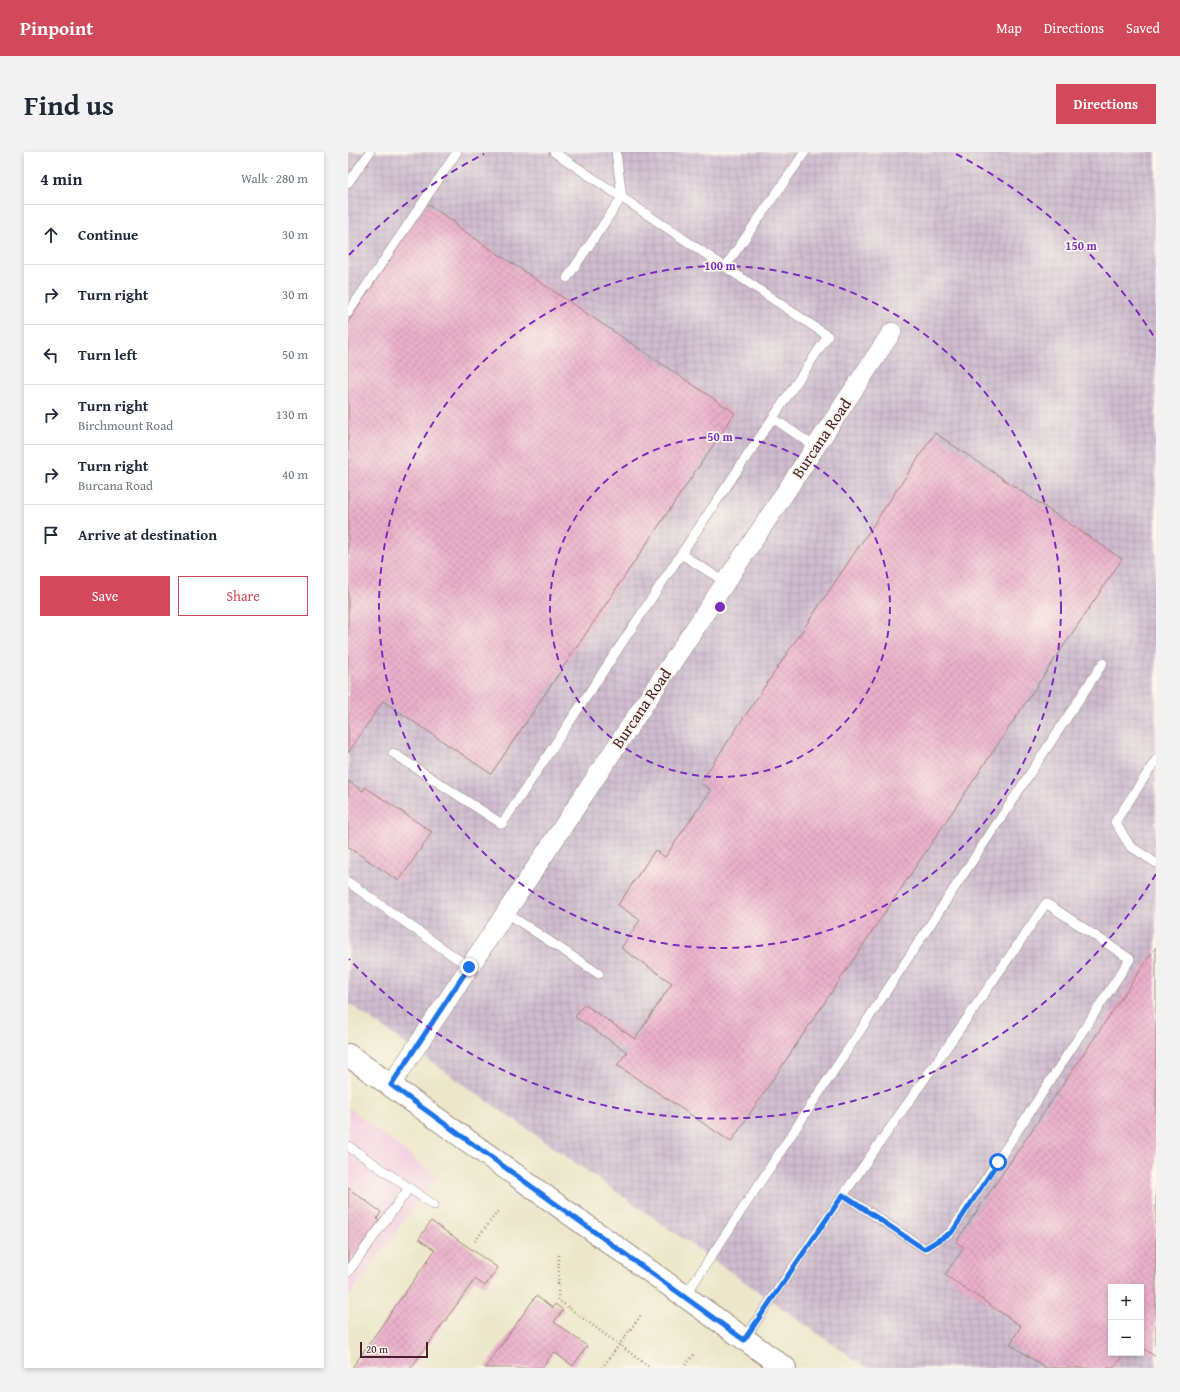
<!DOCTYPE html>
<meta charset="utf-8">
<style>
:root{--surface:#fff;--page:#f2f2f3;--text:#1f2937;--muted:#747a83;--line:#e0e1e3;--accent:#d1495b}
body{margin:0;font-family:"Gentium Book Plus",serif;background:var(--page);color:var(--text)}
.controls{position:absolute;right:12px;bottom:12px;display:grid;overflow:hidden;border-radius:0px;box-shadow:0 2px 6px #0003}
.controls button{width:36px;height:36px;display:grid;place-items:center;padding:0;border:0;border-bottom:1px solid var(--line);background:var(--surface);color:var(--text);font:20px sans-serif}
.scale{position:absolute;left:12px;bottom:10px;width:68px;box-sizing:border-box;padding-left:4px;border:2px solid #4a1f2b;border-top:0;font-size:11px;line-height:14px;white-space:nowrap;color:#4a1f2b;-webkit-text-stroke:3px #fbf7ec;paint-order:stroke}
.stop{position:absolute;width:12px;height:12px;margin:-9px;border:3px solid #1a73e8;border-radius:50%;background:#fff}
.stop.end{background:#1a73e8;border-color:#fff;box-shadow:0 1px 4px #0008}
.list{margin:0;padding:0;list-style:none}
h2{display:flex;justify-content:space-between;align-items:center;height:52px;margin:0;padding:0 16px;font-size:17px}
h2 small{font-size:13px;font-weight:400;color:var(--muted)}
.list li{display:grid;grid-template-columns:26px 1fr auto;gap:12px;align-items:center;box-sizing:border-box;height:60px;padding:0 16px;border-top:1px solid var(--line)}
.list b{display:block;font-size:15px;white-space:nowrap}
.list p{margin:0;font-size:13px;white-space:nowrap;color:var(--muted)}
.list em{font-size:13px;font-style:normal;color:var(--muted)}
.actions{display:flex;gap:8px;padding:12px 16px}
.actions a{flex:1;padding:9px 0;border:1px solid var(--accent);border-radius:0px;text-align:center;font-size:14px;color:var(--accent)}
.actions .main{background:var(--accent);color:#fff}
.icon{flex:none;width:22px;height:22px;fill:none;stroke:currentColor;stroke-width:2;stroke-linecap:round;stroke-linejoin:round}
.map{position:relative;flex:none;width:808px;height:1216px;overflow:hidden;border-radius:0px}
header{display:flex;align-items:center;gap:24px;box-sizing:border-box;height:56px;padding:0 20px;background:var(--accent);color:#fff}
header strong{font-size:19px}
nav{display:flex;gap:22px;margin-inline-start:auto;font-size:14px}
.intro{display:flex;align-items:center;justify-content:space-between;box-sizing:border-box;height:96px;padding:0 24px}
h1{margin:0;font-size:28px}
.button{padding:10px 18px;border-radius:0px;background:var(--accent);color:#fff;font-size:14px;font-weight:700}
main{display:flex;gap:24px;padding:0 24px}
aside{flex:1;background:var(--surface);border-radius:0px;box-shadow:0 2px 6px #0003}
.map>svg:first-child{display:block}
.built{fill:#f3cfe0}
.industrial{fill:url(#industrial-grid);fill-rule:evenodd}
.building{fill:url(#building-cross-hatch)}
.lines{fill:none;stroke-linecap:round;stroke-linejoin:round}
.lane-casing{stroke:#9b837a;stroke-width:10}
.street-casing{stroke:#9b837a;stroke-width:20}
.secondary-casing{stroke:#9b837a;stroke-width:24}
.path{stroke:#9b837a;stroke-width:2.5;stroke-dasharray:1 3;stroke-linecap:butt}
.lane{stroke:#fff;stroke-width:9}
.street{stroke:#fff;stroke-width:19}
.secondary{stroke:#fff;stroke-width:22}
.route{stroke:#1a73e8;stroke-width:5}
.ring{fill:none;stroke:#7b2cbf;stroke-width:2;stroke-dasharray:7 5}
.labels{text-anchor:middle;stroke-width:3.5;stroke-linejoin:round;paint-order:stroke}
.street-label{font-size:16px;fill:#4a1f2b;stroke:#fbf7ec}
.centre{fill:#7b2cbf;stroke:#fbf7ec;stroke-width:2}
.ring-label{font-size:12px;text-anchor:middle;font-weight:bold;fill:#7b2cbf;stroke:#fbf7ec;stroke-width:3.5;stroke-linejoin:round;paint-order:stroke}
</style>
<header>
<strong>Pinpoint</strong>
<nav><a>Map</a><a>Directions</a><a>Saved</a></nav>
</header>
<div class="intro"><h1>Find us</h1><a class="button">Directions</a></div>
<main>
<aside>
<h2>4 min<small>Walk · 280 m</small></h2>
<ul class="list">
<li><svg class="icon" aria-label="ahead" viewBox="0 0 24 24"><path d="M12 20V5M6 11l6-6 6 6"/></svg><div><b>Continue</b></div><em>30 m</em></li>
<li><svg class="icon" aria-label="right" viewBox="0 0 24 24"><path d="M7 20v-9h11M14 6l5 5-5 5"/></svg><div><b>Turn right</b></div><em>30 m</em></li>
<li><svg class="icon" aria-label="left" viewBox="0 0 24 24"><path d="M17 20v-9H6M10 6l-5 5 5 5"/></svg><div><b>Turn left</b></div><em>50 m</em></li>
<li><svg class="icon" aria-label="right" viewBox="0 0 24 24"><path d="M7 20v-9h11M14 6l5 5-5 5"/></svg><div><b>Turn right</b><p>Birchmount Road</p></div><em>130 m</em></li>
<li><svg class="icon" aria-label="right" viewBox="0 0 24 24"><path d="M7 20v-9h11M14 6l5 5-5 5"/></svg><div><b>Turn right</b><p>Burcana Road</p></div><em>40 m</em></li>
<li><svg class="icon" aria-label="arrive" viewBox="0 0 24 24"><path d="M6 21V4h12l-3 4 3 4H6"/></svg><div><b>Arrive at destination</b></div></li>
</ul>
<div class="actions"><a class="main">Save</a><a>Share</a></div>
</aside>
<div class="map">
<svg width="808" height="1216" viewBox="0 0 808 1216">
<defs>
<pattern id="industrial-grid" width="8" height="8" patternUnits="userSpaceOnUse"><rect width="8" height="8" fill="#cfbdcf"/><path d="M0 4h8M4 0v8" fill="none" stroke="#b3a2b2"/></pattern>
<pattern id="building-cross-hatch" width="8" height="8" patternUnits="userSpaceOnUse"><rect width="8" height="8" fill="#eab0ca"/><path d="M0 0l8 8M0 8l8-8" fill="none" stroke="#ca97ae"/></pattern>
</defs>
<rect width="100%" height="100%" fill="#fbf7ec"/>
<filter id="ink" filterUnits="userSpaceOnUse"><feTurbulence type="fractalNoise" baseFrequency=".025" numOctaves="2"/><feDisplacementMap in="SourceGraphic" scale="8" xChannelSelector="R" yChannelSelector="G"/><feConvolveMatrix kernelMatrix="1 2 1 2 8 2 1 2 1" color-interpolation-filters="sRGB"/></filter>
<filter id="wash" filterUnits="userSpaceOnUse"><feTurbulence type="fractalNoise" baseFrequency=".012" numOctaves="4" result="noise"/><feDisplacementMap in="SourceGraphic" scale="16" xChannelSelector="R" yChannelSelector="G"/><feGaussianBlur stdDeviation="0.9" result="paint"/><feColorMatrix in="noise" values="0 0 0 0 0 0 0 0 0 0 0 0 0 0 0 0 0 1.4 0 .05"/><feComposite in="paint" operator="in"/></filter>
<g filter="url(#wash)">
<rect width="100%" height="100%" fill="#ece7ca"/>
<!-- built -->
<path class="built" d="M0,955L88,1024L0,1146Z"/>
<!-- industrial -->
<path class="industrial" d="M0,0H808V1216H519L0,851ZM763,1135H793V1201H763Z"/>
<g id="blocks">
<!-- building -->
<path class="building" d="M79,52L108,71L107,73L387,261L143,622L35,549L0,601V170Z
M587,281L774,407L383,990L269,913L279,900L227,865L236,852L287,887L324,831L273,796L292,768L270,753L307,698L317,705L363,638L352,631Z
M0,629L15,639L17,635L84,680L51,729L0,695Z
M808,795V1205L793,1195V1135H763V1201H776L766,1216H698L662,1192L673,1174L597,1123L616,1095L608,1090Z
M0,1036L33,1060L29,1067L31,1069L0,1112Z
M83,1069L150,1116L137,1134L127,1127L63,1216H4L87,1098L71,1087Z
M188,1144L205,1156L207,1152L215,1158L206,1170L239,1194L225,1214L206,1200L194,1216H137Z"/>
</g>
</g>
<g filter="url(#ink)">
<use href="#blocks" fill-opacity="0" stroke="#9b837a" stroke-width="1"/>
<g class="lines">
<defs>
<path id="lane" d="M206,0L480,184L333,402L377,430
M0,31L22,0
M377,115L457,0
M219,126L274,45L268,0
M0,161L109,0
M425,266L467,295
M45,601L154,672L333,402
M808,608L767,670L782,694L808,711
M0,730L121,815
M157,760L251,822
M0,994L86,1053
M0,1120L61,1036
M337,1144L755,511
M396,1188C494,1040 600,898 698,751L782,807L603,1080L577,1097L495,1043"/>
<path id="street" d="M43,933L544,180"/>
<path id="secondary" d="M0,903L437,1216"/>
</defs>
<!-- lane casing -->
<use href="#lane" class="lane-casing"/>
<!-- street casing -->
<use href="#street" class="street-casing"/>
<!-- secondary casing -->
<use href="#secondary" class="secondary-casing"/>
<!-- path -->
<path class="path" d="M127,1089L151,1058
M211,1103L210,1148L303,1216
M254,1216L293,1163
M335,1216L347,1201"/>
<!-- lane -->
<use href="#lane" class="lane"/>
<!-- street -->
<use href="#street" class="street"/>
<!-- secondary -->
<use href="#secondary" class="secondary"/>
</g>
</g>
<g class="lines" filter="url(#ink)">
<!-- route -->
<path class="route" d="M121,815L43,933L396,1188L495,1043L576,1097L604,1080L650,1010"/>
</g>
<!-- distance rings -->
<g class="ring">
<circle cx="372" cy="455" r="170"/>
<circle cx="372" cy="455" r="341"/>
<path d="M808 722A511 511 0 0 1 1 807M1 103A511 511 0 0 1 136 2M608 2A511 511 0 0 1 808 188"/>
</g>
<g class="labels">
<!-- street labels -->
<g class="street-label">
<text transform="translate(473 286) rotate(-56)" y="6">Burcana Road</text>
<text transform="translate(293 556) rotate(-56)" y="6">Burcana Road</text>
</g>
</g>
<circle cx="372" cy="455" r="6" class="centre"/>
<g class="ring-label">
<text x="733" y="98">150 m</text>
<text x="372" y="118">100 m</text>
<text x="372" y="289">50 m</text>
</g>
</svg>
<div class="controls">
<button>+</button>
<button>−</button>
</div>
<div class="scale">20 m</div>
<div class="stop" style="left:650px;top:1010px"></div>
<div class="stop end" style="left:121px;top:815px"></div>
</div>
</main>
